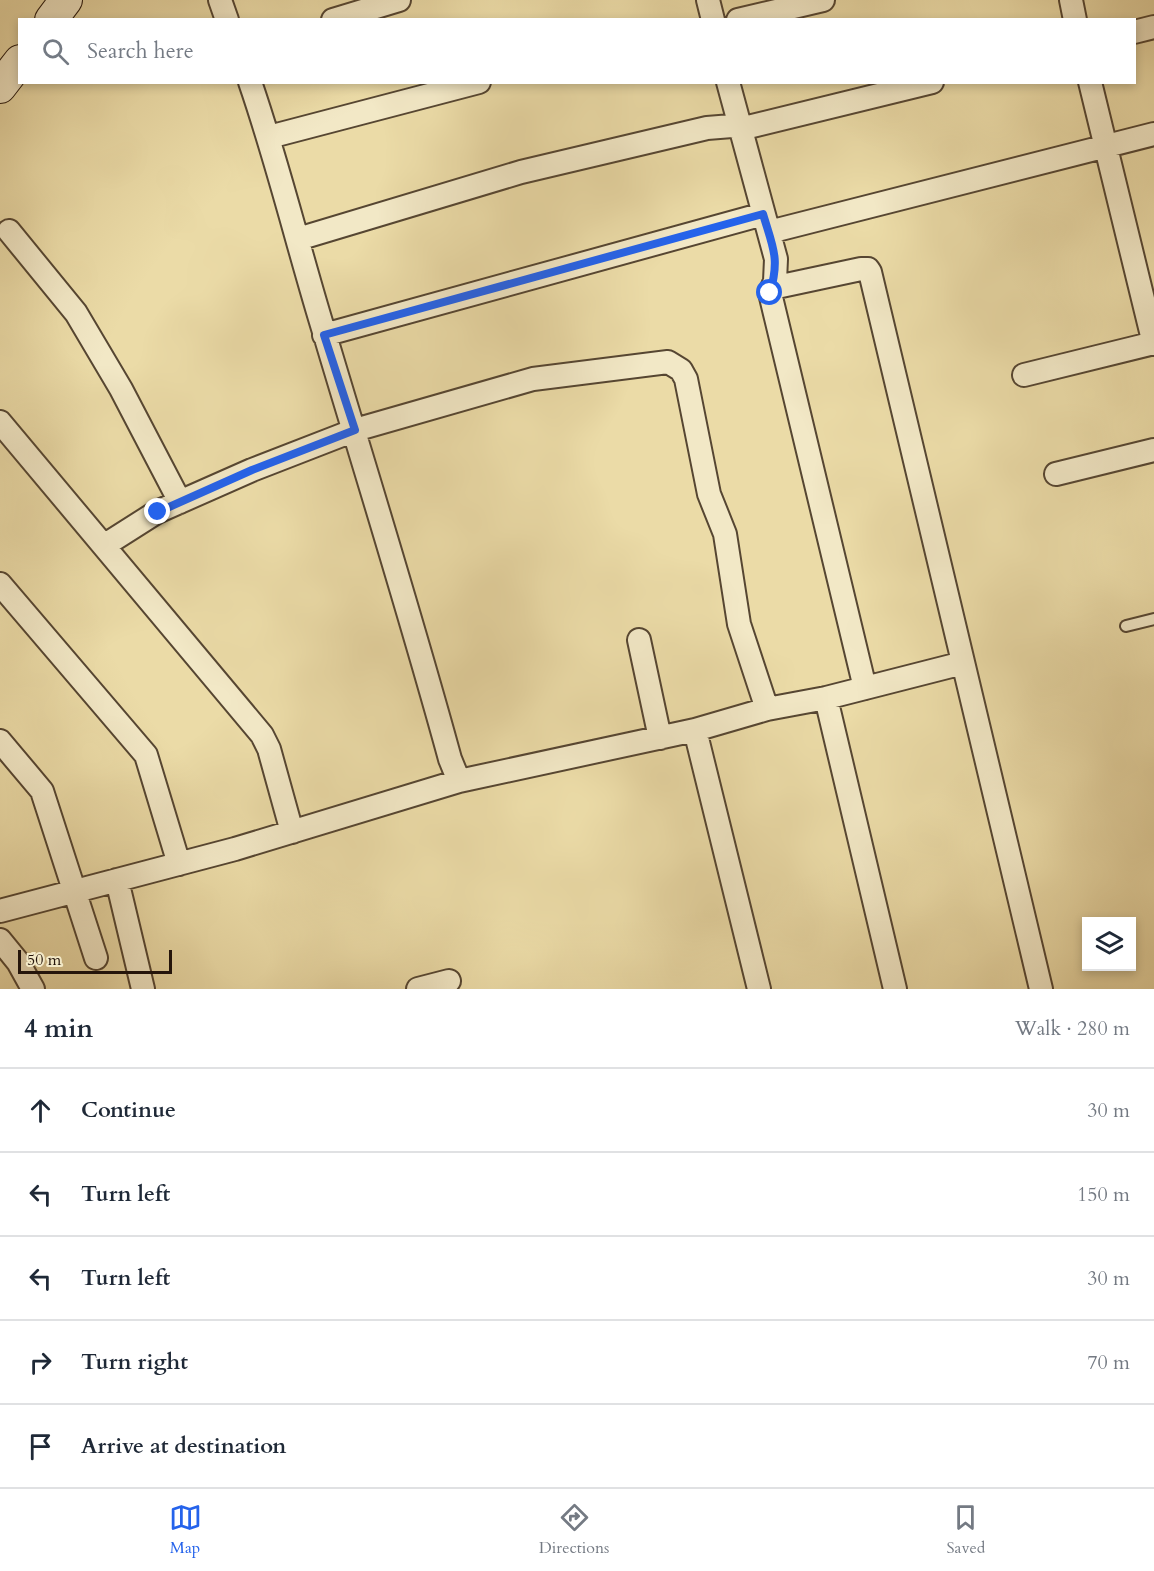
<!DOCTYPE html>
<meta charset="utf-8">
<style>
:root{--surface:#fff;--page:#f2f2f3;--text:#1f2937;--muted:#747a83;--line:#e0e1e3;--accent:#2563eb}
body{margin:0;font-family:Cardo,serif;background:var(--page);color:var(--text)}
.controls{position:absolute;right:18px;bottom:18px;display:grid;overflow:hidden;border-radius:0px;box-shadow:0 3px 9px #0003}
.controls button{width:54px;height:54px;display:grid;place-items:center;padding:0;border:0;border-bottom:2px solid var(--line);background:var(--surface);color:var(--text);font:30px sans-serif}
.scale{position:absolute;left:18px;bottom:15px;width:154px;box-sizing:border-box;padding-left:6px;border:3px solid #25150b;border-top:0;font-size:16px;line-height:21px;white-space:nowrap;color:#25150b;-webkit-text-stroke:4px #f2e8c6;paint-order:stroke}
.stop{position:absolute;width:18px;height:18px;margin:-14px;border:4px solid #2563eb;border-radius:50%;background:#fff}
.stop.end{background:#2563eb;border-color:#fff;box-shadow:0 2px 6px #0008}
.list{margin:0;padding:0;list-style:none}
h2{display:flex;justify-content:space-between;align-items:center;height:78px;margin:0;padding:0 24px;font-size:26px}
h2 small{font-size:20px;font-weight:400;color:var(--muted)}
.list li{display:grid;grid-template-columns:39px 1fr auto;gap:18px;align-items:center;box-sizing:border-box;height:84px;padding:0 24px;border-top:2px solid var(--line)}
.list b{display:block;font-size:22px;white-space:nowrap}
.list em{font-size:20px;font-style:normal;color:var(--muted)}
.icon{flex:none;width:33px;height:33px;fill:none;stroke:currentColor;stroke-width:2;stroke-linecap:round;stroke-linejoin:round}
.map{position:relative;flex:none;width:1154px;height:989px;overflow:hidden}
.search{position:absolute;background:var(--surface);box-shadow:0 3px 9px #0003;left:18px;right:18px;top:18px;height:66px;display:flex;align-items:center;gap:15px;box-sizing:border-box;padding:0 21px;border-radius:0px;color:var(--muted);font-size:22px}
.sheet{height:498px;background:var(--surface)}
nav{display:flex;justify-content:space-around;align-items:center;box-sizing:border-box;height:84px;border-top:2px solid var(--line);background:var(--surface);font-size:16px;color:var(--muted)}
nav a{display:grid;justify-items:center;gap:3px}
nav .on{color:var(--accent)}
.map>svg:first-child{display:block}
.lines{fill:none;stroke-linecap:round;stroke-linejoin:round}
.lane-casing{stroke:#564632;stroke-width:14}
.street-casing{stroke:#564632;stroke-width:26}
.secondary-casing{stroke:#25150b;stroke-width:34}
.lane{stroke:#f2e8c6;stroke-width:10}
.street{stroke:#f2e8c6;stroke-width:22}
.secondary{stroke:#f2e8c6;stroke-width:32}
.route{stroke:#2563eb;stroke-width:8}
</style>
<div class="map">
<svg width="1154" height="989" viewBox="0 0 1154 989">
<rect width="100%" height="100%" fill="#ebdba7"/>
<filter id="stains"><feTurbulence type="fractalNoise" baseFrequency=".00333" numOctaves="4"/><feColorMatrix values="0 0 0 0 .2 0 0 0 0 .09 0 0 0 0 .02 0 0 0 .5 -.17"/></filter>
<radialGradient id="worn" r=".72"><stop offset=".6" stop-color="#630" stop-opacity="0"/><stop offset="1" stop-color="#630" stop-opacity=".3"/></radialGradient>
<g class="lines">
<defs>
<path id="lane" d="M1126,626L1154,619"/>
<path id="street" d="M220,0L227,20
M708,0L713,20
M1071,0L1075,20
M333,20L399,0
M738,20L823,0
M1134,32L1154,27
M250,82C279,166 299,251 325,335C367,476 411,616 450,759L459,781L695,730L767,709L826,698L963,663
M728,82L776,259L775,281L770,293L865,688
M1090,82L1154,344
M269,137L479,82
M9,231L76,313L121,389L180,502
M769,232L1154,134
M298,239L521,172L707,128L732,126L740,129L932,82
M772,288L861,269H868L870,272L1041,989
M324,335L763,214
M1024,375L1154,343
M0,422L262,735L269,749L292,832
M1056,474L1154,450
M105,545L157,512L252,470L355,430L533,379L668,362L681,370L686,379L709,494L725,534L739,624L767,709
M0,584L146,755L179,864
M639,640L660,738
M826,698L895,989
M695,730L759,989
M0,741L42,791L96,958
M117,880L143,989
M0,911L235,849L459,781
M0,940L18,962L33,989
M418,989L449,981"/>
<path id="secondary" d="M51,20L66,0
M0,87L20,61"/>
</defs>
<!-- lane casing -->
<use href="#lane" class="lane-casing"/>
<!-- street casing -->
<use href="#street" class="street-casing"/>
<!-- secondary casing -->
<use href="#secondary" class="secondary-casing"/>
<!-- lane -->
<use href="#lane" class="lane"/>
<!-- street -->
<use href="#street" class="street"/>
<!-- secondary -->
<use href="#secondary" class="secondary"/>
</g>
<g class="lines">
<!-- route -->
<path class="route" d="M158,512L252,470L355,430L324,335L763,214C773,248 780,258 770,293"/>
</g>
<rect width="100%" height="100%" filter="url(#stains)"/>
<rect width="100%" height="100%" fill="url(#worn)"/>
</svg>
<div class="controls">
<button><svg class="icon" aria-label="layers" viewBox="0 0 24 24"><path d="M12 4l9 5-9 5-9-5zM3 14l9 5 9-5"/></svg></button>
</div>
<div class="scale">50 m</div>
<div class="stop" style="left:770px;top:293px"></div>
<div class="stop end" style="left:158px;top:512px"></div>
<div class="search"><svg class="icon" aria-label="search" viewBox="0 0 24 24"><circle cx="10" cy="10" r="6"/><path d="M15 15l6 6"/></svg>Search here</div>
</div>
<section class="sheet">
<h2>4 min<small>Walk · 280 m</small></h2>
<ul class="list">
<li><svg class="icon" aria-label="ahead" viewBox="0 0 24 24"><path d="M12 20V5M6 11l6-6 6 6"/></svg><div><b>Continue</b></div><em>30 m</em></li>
<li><svg class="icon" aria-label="left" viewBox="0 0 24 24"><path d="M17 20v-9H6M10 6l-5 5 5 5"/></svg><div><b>Turn left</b></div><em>150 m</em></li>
<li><svg class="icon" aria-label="left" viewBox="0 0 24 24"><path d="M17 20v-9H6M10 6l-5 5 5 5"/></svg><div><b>Turn left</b></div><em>30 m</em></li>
<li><svg class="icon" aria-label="right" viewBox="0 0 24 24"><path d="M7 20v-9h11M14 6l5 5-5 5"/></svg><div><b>Turn right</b></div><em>70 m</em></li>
<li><svg class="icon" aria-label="arrive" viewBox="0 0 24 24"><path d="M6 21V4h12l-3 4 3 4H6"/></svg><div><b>Arrive at destination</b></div></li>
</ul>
</section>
<nav>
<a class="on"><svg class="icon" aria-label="map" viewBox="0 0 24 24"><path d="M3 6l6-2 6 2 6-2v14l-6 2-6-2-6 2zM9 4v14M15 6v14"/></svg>Map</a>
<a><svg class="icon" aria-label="directions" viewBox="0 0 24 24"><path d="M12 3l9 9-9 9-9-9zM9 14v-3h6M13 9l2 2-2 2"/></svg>Directions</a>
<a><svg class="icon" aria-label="saved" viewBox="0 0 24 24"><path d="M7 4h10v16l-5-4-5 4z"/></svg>Saved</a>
</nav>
